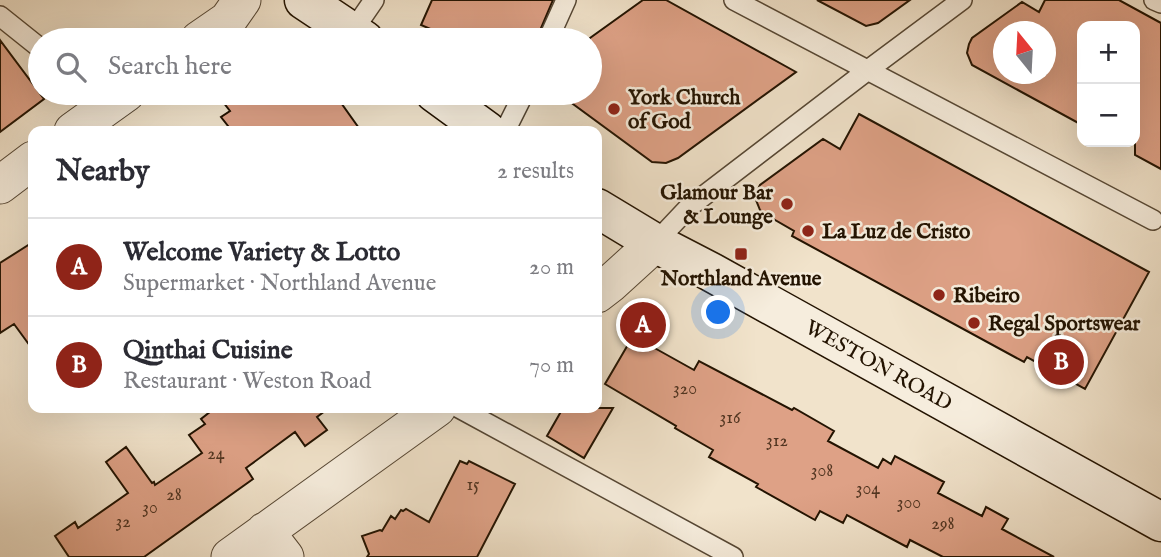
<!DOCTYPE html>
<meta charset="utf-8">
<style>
:root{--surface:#fff;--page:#f2f2f3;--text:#2b2b33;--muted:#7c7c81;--line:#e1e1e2;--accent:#8f2418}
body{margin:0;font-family:"IM FELL English",serif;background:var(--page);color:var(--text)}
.controls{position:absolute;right:21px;top:21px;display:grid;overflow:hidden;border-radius:14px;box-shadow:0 7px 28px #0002}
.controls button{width:63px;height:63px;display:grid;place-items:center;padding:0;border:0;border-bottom:2px solid var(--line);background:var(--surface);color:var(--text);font:35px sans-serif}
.compass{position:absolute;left:993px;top:21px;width:63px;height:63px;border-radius:50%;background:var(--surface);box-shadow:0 7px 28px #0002;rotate:342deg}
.you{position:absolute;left:719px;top:313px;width:24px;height:24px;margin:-18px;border:5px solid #fff;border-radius:50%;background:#1a73e8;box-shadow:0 0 0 10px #1a73e833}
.badge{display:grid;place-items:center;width:46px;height:46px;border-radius:50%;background:var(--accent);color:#fff;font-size:23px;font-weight:700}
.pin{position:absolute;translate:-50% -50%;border:4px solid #fff;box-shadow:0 2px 7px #0006}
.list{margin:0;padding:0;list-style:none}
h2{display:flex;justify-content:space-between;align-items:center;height:91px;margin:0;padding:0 28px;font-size:30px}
h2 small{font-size:23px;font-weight:400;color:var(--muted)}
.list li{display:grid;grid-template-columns:46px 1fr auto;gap:21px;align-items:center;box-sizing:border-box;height:98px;padding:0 28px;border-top:2px solid var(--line)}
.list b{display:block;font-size:26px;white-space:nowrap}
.list p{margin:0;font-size:23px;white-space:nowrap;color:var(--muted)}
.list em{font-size:23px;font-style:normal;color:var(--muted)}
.icon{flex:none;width:38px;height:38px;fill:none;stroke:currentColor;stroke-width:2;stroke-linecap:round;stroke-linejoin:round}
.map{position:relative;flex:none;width:1161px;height:557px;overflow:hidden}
.search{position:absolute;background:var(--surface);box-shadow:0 7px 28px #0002;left:28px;top:28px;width:574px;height:77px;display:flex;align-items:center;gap:18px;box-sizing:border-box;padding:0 24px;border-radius:38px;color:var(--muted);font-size:26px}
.panel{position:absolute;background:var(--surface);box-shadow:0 7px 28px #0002;left:28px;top:126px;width:574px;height:287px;border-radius:14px}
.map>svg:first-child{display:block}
.building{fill:#dea186;stroke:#231301;stroke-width:2;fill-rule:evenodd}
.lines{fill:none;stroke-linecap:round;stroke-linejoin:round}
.lane-casing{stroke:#564734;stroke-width:22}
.street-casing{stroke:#564734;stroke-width:39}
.secondary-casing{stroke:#231301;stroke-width:41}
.lane{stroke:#f6eddd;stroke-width:19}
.street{stroke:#f6eddd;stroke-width:37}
.secondary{stroke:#f6eddd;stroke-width:38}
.poi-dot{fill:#8f2418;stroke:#f6eddd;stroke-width:2.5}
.labels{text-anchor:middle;stroke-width:5;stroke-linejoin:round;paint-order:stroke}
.number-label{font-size:18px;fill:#523622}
.poi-label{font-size:21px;font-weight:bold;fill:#231301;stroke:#f6eddd;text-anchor:start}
.street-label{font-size:21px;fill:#231301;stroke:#f6eddd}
</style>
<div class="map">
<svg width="1161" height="557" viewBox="0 0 1161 557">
<rect width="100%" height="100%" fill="#f1e3cb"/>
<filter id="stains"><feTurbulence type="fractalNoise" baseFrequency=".00286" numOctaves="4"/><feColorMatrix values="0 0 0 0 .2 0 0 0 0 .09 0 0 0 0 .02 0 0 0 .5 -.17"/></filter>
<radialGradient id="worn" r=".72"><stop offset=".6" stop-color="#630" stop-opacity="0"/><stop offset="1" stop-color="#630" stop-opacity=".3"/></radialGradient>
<!-- building -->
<path class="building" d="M432,0H553L536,40H456L421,25Z
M643,0H666L796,72L678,158L666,163L652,162L558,93H590V38Z
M817,0H910L878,23L866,26Z
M1045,0H1119L1161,23V169L1135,155V26H1082V125L972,65L967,53L969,44L972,38L1022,2L1039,12ZM1004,32H1046V74H1004Z
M0,40L44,99L0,132Z
M216,93H334L361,131H232L221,117L230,111Z
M859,114L1149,272L1085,389L1027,357L1024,362L792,236L794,231L763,213L760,210L756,200V193L760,185L823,139L840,149Z
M33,242V350L14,324L0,333V263Z
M633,336L694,370L699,361L792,410L794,408L834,431L828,441L878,468L883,459L891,464L895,456L927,473L944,482L938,493L982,516L986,507L1008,519L1002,529L1054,557H943L910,540L907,547L847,515L843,523L820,511L815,520L756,487L758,484L709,457L713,450L675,428L676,426L605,384Z
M215,408H329L317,417L327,430L305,446L295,432L246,468L253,479L144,557H69L55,536L75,522L78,528L128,493L106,462L126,447L152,483L154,482L155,485L202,453L189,435L205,424L201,419Z
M563,408H613L584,458L547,436Z
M460,461L467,464L469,461L515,484L477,557H367L369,554L362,536L380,530L382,531L391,516L395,519L401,510L403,511L406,509L429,522Z"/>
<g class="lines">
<defs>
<path id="lane" d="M734,0L1153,220
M1154,0L1161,3
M0,16L40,48
M352,32L374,0
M548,40L566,0
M505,131L524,93
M655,243L689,207L868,70L962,0
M459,408L733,557"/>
<path id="street" d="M199,40L228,20L242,0
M73,131L126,93
M0,185L33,160
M597,294L610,284L655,243
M265,531L285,557
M230,557L437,408"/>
<path id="secondary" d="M304,0L364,40
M435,93L487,131
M597,208L655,243L711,272L1161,522"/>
</defs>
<!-- lane casing -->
<use href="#lane" class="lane-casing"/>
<!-- street casing -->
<use href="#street" class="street-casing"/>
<!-- secondary casing -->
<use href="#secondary" class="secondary-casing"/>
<!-- lane -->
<use href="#lane" class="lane"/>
<!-- street -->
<use href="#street" class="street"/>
<!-- secondary -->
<use href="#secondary" class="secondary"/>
</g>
<!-- markers -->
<g class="poi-dot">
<circle cx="614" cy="109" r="7"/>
<circle cx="787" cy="204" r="7"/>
<circle cx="808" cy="231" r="7"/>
<rect x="734" y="247" width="14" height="14" rx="3.5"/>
<circle cx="939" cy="295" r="7"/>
<circle cx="974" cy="323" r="7"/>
</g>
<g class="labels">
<!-- number labels -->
<g class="number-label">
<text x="685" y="394">320</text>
<text x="730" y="423">316</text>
<text x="777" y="446">312</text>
<text x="216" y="459">24</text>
<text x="822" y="476">308</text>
<text x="473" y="490">15</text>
<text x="868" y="494">304</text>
<text x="174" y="500">28</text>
<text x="909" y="508">300</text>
<text x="150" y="513">30</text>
<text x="123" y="527">32</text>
<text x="943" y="529">298</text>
</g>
<!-- poi labels -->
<g class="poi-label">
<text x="628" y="104">York Church<tspan x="628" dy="24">of God</tspan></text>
<text x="773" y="199" text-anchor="end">Glamour Bar<tspan x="773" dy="24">&amp; Lounge</tspan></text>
<text x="822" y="238">La Luz de Cristo</text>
<text x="741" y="285" text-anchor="middle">Northland Avenue</text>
<text x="953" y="302">Ribeiro</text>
<text x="988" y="330">Regal Sportswear</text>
</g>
<!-- street labels -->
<g class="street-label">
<text transform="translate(879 365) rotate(29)" y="7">WESTON ROAD</text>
</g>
</g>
<rect width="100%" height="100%" filter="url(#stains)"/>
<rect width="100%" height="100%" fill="url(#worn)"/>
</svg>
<div class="controls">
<button>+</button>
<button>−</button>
</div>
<svg class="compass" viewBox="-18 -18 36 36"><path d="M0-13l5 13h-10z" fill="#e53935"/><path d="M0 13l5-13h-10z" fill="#7c7c81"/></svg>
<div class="you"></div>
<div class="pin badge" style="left:643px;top:325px">A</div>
<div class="pin badge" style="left:1061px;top:362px">B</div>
<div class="search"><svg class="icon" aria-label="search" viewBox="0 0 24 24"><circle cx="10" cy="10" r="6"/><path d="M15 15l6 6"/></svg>Search here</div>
<section class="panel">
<h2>Nearby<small>2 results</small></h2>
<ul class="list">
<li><span class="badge">A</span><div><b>Welcome Variety &amp; Lotto</b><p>Supermarket · Northland Avenue</p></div><em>20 m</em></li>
<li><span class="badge">B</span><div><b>Qinthai Cuisine</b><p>Restaurant · Weston Road</p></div><em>70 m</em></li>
</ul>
</section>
</div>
